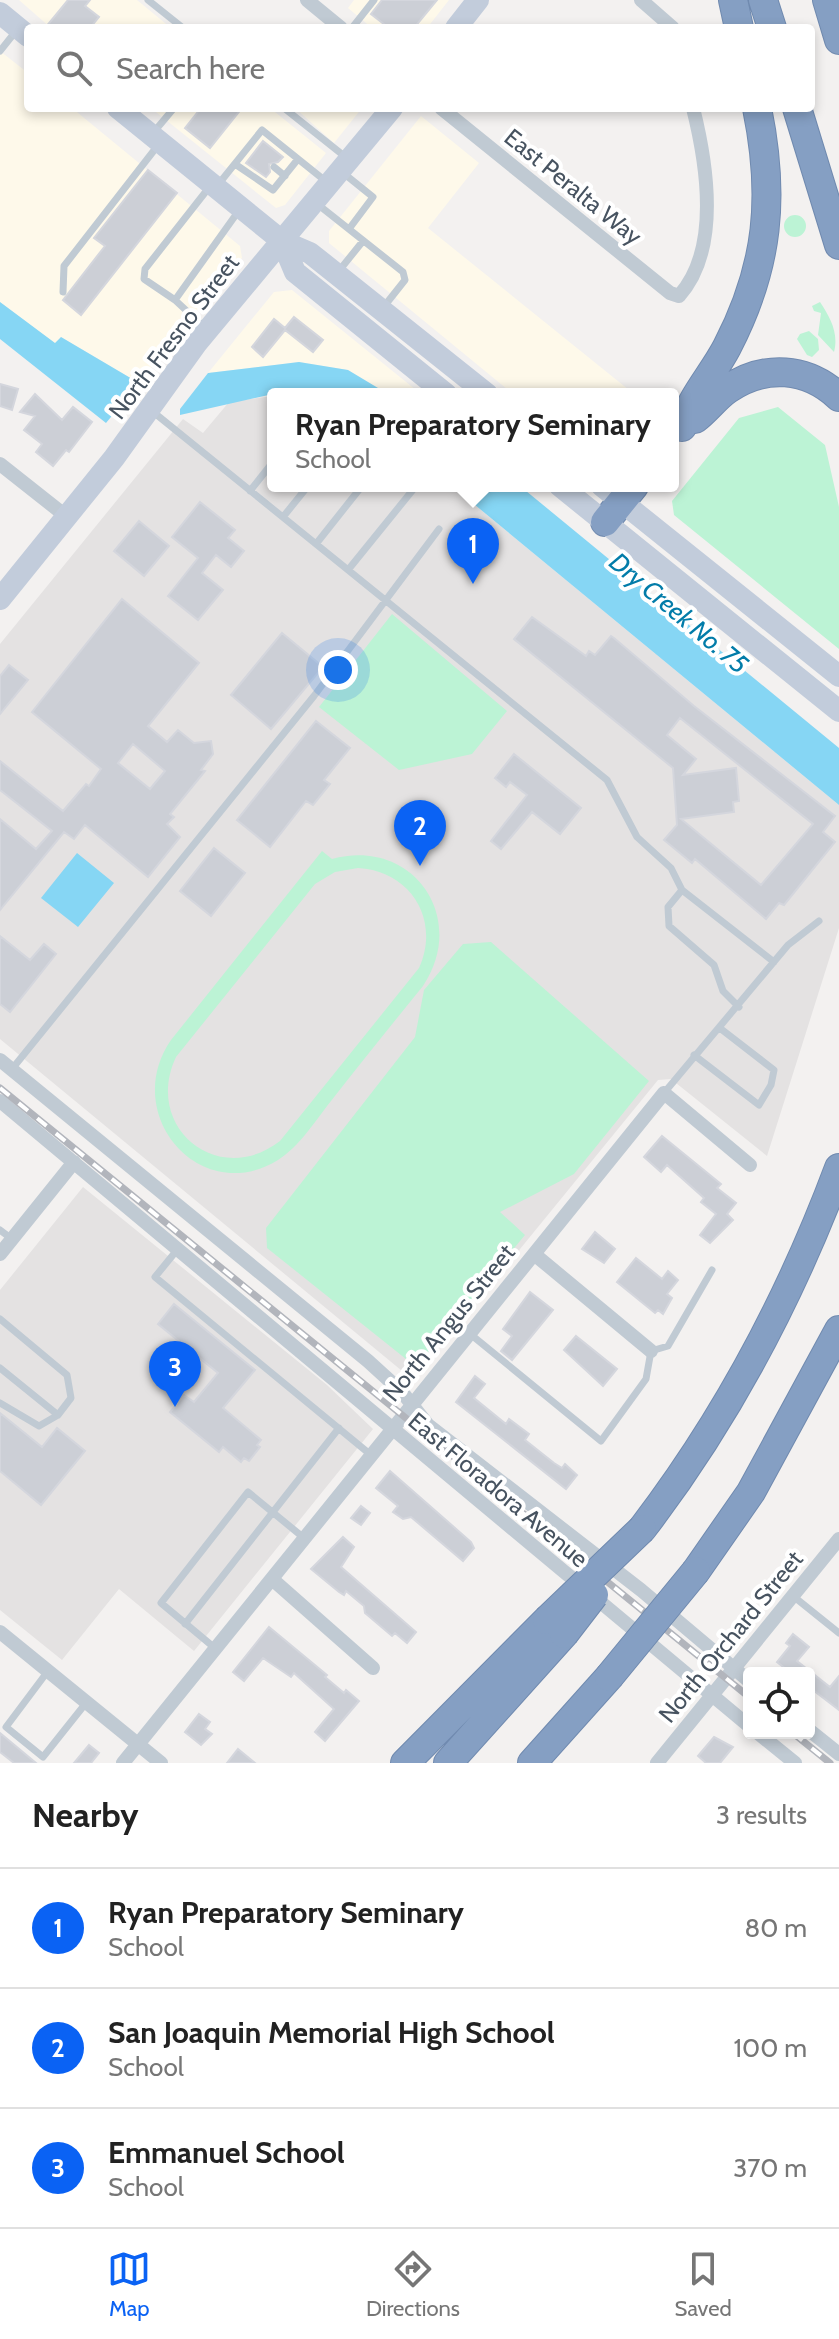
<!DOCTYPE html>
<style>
:root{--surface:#fff;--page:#f6f6f6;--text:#222;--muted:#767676;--line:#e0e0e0;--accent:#0a62f4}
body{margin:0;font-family:Cabin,sans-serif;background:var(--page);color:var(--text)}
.controls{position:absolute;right:24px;bottom:24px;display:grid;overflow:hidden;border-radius:8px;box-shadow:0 4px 12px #0003}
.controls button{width:72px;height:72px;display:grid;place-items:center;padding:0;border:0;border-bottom:2px solid var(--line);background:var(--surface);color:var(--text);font:40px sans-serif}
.you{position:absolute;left:338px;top:670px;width:28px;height:28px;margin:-20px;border:6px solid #fff;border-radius:50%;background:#1a73e8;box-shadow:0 0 0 12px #1a73e833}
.badge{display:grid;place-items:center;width:52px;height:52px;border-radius:50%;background:var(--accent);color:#fff;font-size:26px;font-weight:700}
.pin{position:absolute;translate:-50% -66px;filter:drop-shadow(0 2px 4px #0008)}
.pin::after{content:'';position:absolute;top:42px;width:28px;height:24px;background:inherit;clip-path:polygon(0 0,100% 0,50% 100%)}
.popup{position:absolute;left:267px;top:388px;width:412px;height:104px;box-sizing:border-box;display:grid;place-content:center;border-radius:8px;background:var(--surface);filter:drop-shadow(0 2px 6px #0005);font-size:26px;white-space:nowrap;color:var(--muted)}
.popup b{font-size:30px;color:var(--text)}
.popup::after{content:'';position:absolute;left:50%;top:100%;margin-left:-16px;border:16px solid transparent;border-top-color:var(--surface)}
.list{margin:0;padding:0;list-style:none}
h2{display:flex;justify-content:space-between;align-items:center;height:104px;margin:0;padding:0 32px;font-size:34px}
h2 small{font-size:26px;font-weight:400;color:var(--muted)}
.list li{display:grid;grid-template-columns:52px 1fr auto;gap:24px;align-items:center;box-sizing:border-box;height:120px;padding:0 32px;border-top:2px solid var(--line)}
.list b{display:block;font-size:30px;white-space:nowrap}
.list p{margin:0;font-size:26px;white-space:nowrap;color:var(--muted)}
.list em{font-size:26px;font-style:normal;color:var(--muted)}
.icon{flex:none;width:44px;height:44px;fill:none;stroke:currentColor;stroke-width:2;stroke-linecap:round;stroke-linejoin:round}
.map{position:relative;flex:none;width:839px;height:1763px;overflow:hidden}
.search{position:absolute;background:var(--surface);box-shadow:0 4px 12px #0003;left:24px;right:24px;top:24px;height:88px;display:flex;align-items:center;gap:20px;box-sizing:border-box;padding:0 28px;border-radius:8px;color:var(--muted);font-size:30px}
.sheet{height:464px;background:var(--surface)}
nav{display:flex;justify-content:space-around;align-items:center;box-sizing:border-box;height:112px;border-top:2px solid var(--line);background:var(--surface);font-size:22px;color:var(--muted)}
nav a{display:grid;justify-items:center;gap:4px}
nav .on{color:var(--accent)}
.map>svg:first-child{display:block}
.commercial{fill:#fef9ea}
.education{fill:#e4e2e2}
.green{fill:#bcf3d5;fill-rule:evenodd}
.water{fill:#86d6f4}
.building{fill:#cccfd6;stroke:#d4d6dd;stroke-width:2;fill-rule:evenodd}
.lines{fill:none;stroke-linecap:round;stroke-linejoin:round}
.highway-casing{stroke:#708aaf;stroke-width:30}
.lane{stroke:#c0cad3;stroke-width:7}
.street{stroke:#c0cad3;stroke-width:14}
.secondary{stroke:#c2ccdb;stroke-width:22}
.highway{stroke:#859fc3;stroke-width:28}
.rail-casing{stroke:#b2b5bc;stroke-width:7}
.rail{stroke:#fff;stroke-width:4;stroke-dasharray:12;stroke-linecap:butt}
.highway-bridge-casing{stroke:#708aaf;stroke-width:30;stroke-linecap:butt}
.highway-bridge{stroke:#859fc3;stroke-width:28}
.labels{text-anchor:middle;stroke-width:8;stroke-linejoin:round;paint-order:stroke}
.street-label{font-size:24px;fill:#475360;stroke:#fff}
.water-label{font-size:26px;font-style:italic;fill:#027ca9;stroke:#fff}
</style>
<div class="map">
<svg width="839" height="1763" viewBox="0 0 839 1763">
<rect width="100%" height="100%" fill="#f3f1f0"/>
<!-- commercial -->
<path class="commercial" d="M19,0H137L171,28H51Z
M354,0H449L427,28H372L348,8Z
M0,51L28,73V108H72L240,246L242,258L139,383L61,337L56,344L0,302Z
M151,108H270L326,153L285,205L276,208Z
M295,108H362L334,143Z
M421,116L479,163L428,228L634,394H513L329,243V231Z
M292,290L421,394H388L348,370L299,362L208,373L274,292Z"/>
<!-- education -->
<path class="education" d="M273,396V486H452L839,805V928L767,1156L671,1079L658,1080L413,1380L0,1039V644L183,419L203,433L229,402Z
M83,1187L327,1385L373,1429L194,1651L119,1589L62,1660L0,1610V1290Z"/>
<!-- green -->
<path class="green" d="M784 226a11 11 0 1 1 22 0a11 11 0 1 1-22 0Z
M820,302C830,317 839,333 834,352L818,335L821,313L814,311L812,306Z
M809,331L818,339L819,350L812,357L807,355L797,339L800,334Z
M778,407L825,445L839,507V649L674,515L672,501L739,418Z
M392,614L507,711L472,754L399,770L319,707Z
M322,851L332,859C412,837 469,917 423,986C392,1024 361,1063 331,1101C315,1121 300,1146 278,1160C200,1208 120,1114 171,1040ZM358,868C410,871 441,919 419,968L280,1141C218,1189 143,1127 176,1057L315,884L335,872Z
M491,942L649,1081L574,1174L500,1212L525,1235L416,1367L267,1248L266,1228L415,1037L424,990L463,944Z"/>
<!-- water -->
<path class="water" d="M0,302L55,343L61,337L139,383L106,423L0,339Z
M299,362L348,370L388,394H273L180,415V409L208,373Z
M452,486H520L839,748V805Z
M77,853L114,883L78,927L41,898Z"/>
<!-- building -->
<path class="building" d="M68,0H90L85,6L99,17L90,28H45Z
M382,0H437L414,28H389L371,14Z
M201,108H242L210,148L185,128Z
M263,141L283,157L278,162L269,164L270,172L266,177L246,163Z
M148,170L177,193L81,315L63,300L105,246L94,238Z
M294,317L323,340L313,352L285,330L263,357L252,347L274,319L285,328Z
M0,384L18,389L12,410L0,406Z
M35,394L62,420L73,407L92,422L69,452L66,450L53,466L36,452L42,444L24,430L35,416L20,412Z
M200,502L235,530L228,538L244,551L231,567L216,555L202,573L223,590L198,620L168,596L198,558L172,537Z
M139,521L169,546L144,576L114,551Z
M122,599L199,663L148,726L167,742L178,730L194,743L211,741L213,754L201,770L205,771L170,814L174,817L167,824L180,837L148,877L85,825L74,839L64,832L0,910V819L36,849L52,831L0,790V761L63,811L86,784L89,786L101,769L32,712ZM133,744L165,771L150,789L118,763Z
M532,617L586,656L589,651L595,655L611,636L614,638L694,706L835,816L823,832L835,842L784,905L779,903L766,919L695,859L692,863L664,840L677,825L673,768L514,639ZM680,718L813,824L761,885L681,819L734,812L733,802L739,801L736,768L683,775L696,759L667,735Z
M282,633L323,667L271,729L231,695Z
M9,665L28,680L0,714V676Z
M316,721L350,748L324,780L330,784L313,805L306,801L270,847L237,820Z
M514,754L581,808L560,834L532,812L501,849L491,841L527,795L510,782L506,787L495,778Z
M214,848L245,873L211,916L180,891Z
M0,936L30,960L44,944L56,954L10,1012L0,1004Z
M662,1136L721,1184L717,1188L736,1203L727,1214L733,1220L710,1243L700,1235L716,1214L701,1202L704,1198L667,1165L661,1172L644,1157Z
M595,1232L615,1249L604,1263L582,1249Z
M636,1258L662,1279L668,1271L678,1280L667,1294L672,1298L663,1314L658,1310L655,1313L617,1282Z
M530,1292L553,1310L512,1360L501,1351L512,1336L503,1329Z
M174,1304L255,1370L223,1408L261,1440L257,1445L260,1447L249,1461L244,1458L241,1462L223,1447L219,1452L170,1412L184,1395L194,1402L218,1373L158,1324Z
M576,1336L617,1369L603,1386L564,1350Z
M475,1376L485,1384L474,1398L506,1424L509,1419L529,1434L525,1440L554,1463L562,1468L565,1464L577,1475L566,1489L456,1402Z
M0,1413L42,1447L57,1428L85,1451L41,1505L0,1471Z
M390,1471L471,1542L474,1548L463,1561L411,1517L403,1519L393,1512L398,1506L376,1488Z
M361,1506L370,1513L361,1525L351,1518Z
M343,1537L354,1547L341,1567L416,1632L407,1643L395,1633L392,1636L365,1613L364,1606L346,1591L344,1595L339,1592L311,1569Z
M269,1627L327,1675L325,1677L344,1693L346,1690L359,1701L325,1741L315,1732L334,1709L294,1673L291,1677L263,1658L244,1681L233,1672Z
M793,1634L809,1647L797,1661L830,1687L839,1676V1710L809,1687V1673H791L777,1662L790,1646L786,1643Z
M199,1714L210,1722L205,1729L212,1734L201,1745L185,1732Z
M0,1733L36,1763H14L0,1752Z
M714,1737L733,1747L720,1763H706L698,1756Z
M89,1745L99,1753L91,1763H74Z
M238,1749L255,1763H227Z"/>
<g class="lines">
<defs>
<path id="highway" d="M733,0L739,28
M763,0L772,28
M827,0L839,40
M797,108L839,245
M695,419C707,410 716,397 728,389C765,364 807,367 839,397
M682,427C691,397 713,374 727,347C769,266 775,196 757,108
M605,522L634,486
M642,1529C727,1418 790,1299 839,1168
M696,1571L751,1492L839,1330
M405,1763L547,1620
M448,1763L564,1634
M532,1763L609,1677"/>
</defs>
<!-- highway casing -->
<use href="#highway" class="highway-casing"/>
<!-- lane -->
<path class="lane" d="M148,0L183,28
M352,28L374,0
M0,51L16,31
M284,108L348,159
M153,133L174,108
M235,164L273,190L298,159
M274,167L285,176
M342,172L373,197L349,229
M217,186L262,130L328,183
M316,203L403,272L405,280L382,309
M338,272L363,241
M63,292L64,266L159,144
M175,300L144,279L145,269L211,185
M204,327L175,300L240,209
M152,411L607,780L637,837L671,868L682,890L668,907L669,926L714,965L723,991L739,1007
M250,491L273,462
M283,517L308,486
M316,544L362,486
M348,570L416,486
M682,890L774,962
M694,1055L759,1105L771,1085L774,1070L721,1029
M12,1069L314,696L439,529
M664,1093L788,945L819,921
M0,1230L12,1239
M177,1250L155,1277L371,1455
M0,1319L67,1375L71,1398L58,1415L39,1426L0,1403
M469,1333L601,1441L646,1379L651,1351L668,1346L712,1270
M0,1368L58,1415
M793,1596L839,1633
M185,1624L339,1428
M216,1649L161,1603L248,1492L304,1538
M48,1671L6,1727L43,1757L86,1703"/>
<!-- street -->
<path class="street" d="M307,0L341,28
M641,0L673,28
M441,108L670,293L679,296C721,249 707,164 693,108
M0,464L67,517
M0,1060L368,1361L402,1392L428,1425L641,1590L749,1681
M0,1101L749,1726
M0,1254L74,1162
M534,1254L651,1351
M272,1579L373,1668
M0,1632L161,1763
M809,1730L839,1754
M758,1733L795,1763
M123,1763L664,1093L750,1165
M657,1763L839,1539"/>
<!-- secondary -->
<path class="secondary" d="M0,13L28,36
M456,28L478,0
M118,108L282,241L310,253L487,394
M282,241L295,272L446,394
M560,486L839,711
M602,486L839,676
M0,599L114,458L196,344L392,108"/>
<!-- highway -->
<use href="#highway" class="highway"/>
<defs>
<path id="rail" d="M0,1088L749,1697
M793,1733L830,1763"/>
</defs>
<!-- rail casing -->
<use href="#rail" class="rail-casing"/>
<!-- rail -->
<use href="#rail" class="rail"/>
<defs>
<path id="highway-bridge" d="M547,1620L642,1529
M564,1634L594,1595
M609,1677L696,1571"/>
</defs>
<!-- highway-bridge casing -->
<use href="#highway-bridge" class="highway-bridge-casing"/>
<!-- highway-bridge -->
<use href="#highway-bridge" class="highway-bridge"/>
</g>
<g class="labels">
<!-- street labels -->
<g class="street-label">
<text transform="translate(573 187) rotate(39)" y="8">East Peralta Way</text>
<text transform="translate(174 337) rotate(-53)" y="8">North Fresno Street</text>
<text transform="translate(449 1323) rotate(-51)" y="8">North Angus Street</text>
<text transform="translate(498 1490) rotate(40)" y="8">East Floradora Avenue</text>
<text transform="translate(731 1637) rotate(-51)" y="8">North Orchard Street</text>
</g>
<!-- water labels -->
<g class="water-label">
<text transform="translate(679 613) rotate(40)" y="9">Dry Creek No. 75</text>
</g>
</g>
</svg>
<div class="controls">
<button><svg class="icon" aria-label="locate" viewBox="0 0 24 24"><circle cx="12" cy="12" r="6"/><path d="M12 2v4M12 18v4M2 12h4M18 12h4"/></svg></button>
</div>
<div class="you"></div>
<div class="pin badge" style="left:473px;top:584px">1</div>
<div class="popup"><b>Ryan Preparatory Seminary</b>School</div>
<div class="pin badge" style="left:420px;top:866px">2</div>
<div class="pin badge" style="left:175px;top:1407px">3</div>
<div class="search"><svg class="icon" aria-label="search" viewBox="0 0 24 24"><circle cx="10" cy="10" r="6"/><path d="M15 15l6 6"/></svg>Search here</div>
</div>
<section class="sheet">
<h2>Nearby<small>3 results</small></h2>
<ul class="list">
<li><span class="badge">1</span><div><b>Ryan Preparatory Seminary</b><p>School</p></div><em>80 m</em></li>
<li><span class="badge">2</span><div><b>San Joaquin Memorial High School</b><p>School</p></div><em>100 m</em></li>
<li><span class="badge">3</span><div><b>Emmanuel School</b><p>School</p></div><em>370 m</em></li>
</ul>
</section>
<nav>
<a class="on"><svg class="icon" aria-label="map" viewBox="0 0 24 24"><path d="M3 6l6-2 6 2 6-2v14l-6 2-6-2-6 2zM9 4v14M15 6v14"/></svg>Map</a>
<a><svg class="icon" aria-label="directions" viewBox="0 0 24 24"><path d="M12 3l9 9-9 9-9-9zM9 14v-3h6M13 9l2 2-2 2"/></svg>Directions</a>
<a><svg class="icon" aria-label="saved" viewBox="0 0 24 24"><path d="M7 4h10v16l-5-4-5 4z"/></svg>Saved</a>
</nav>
